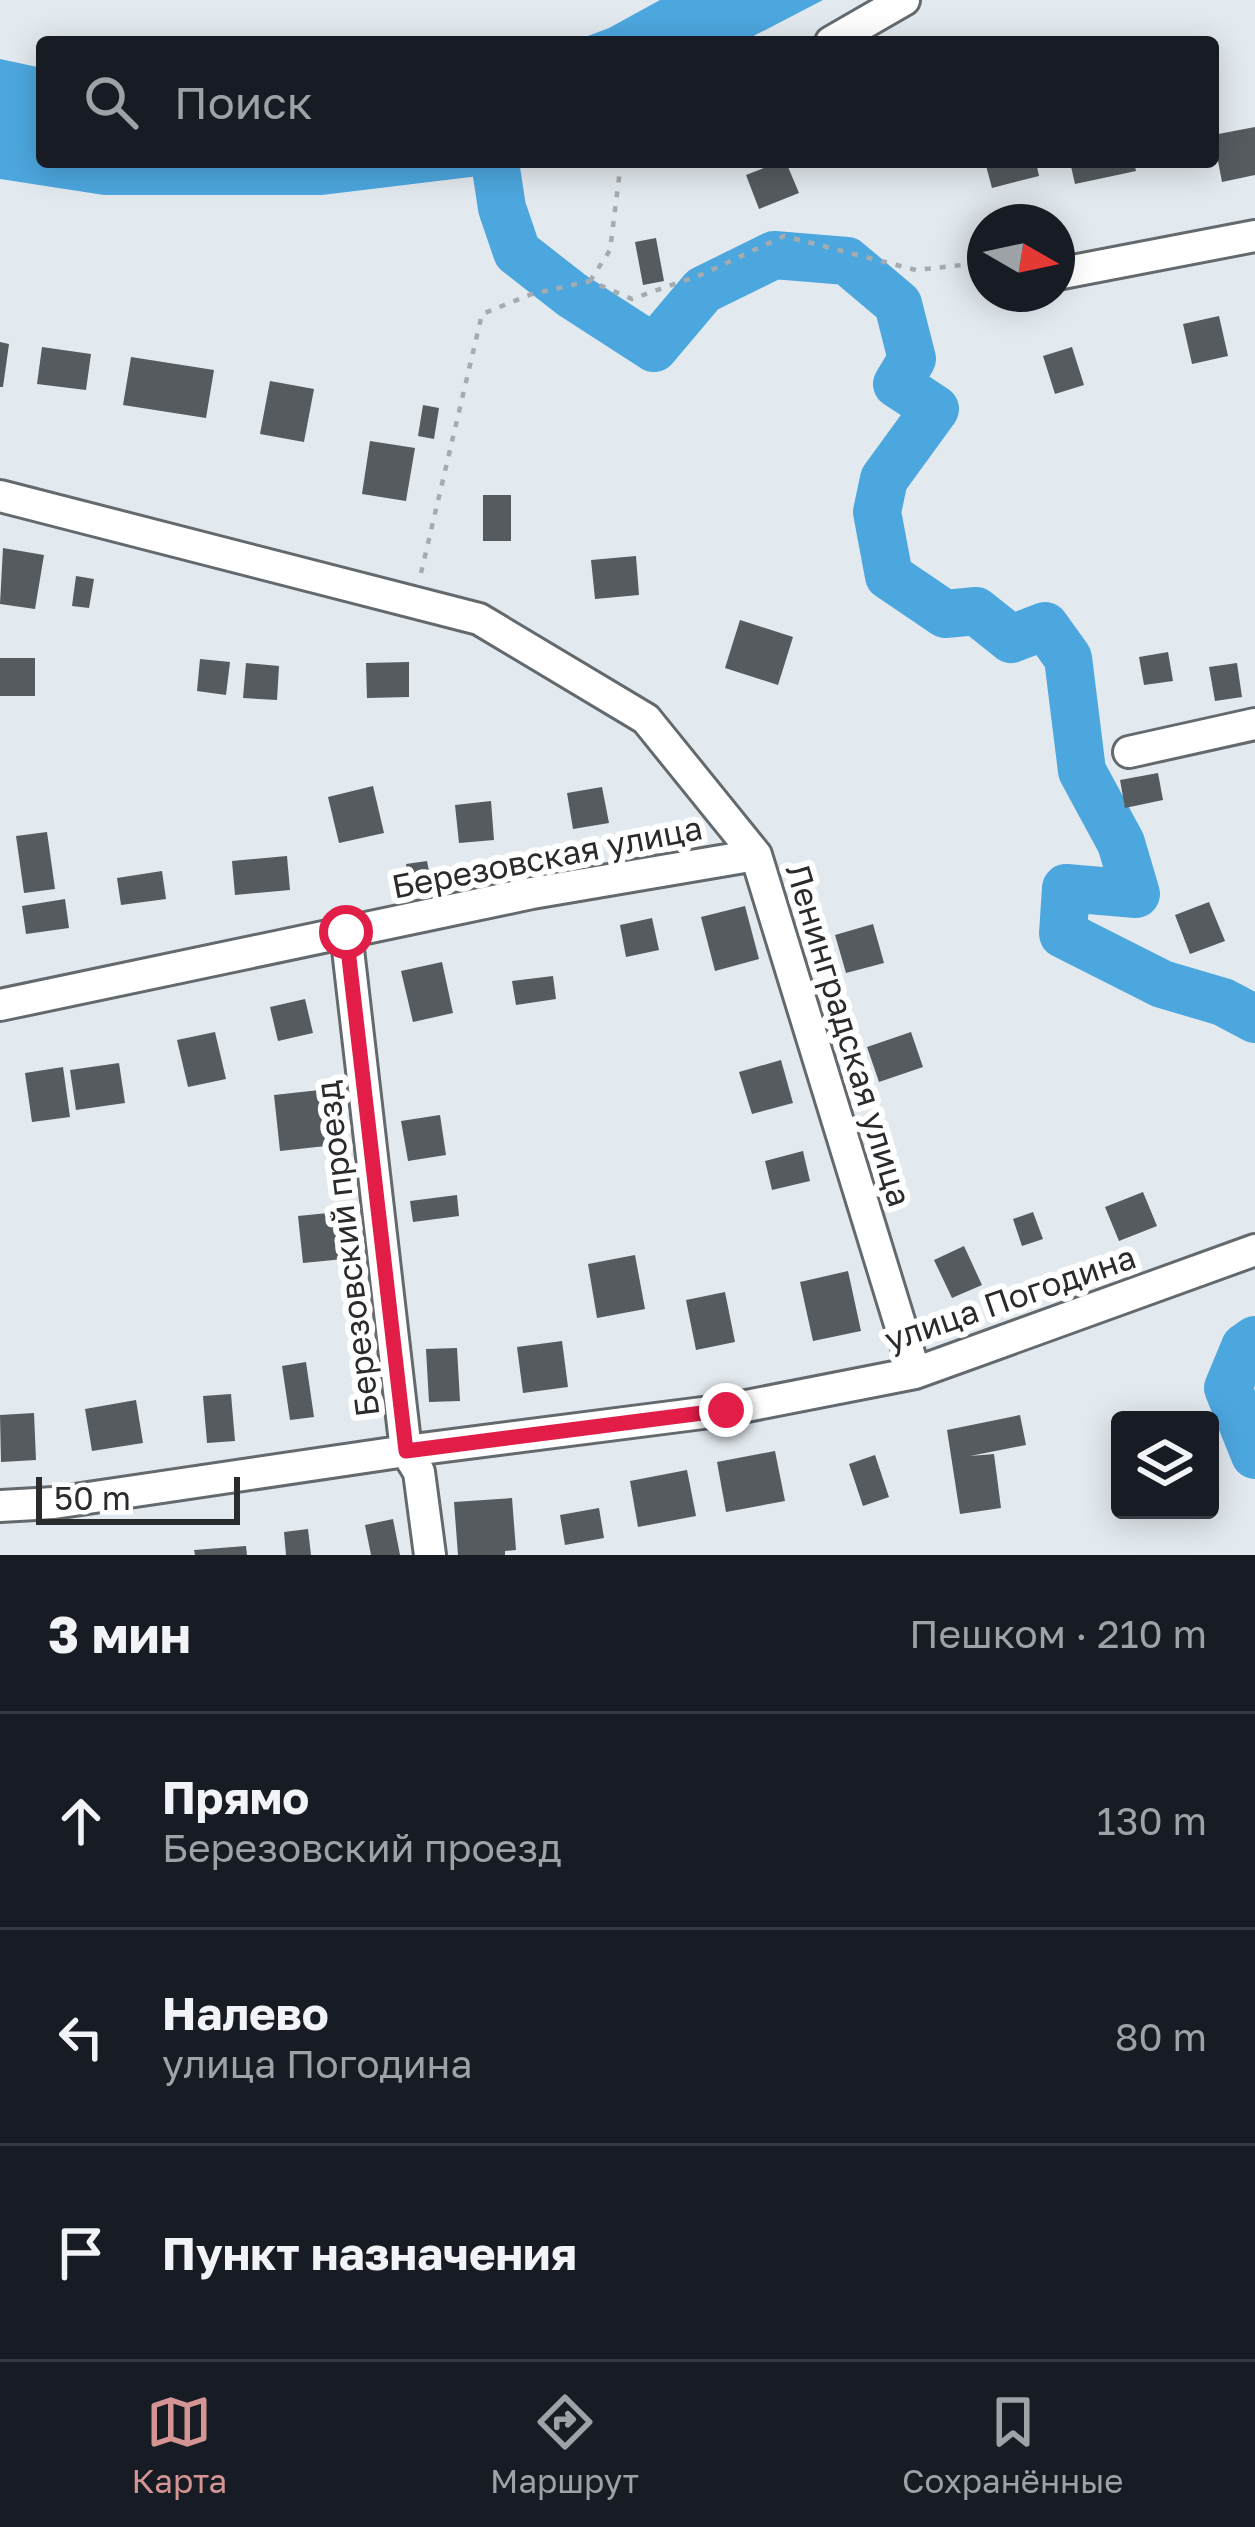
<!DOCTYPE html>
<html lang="ru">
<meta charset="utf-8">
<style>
:root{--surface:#171b24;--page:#242831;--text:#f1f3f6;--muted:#9ea1a6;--line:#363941;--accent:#d49493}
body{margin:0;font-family:"Golos Text",sans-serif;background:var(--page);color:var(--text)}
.controls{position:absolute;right:36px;bottom:36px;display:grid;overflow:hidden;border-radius:12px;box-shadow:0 6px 30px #0003}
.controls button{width:108px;height:108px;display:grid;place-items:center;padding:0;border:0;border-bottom:3px solid var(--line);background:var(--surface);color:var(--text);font:60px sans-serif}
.compass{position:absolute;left:967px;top:204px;width:108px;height:108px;border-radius:50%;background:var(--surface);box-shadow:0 6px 30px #0003;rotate:99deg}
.scale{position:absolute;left:36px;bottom:30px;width:204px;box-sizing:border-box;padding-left:12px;border:6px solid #292b2d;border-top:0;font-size:33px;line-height:42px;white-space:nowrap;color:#292b2d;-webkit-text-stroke:9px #fff;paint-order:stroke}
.stop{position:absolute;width:36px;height:36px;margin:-27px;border:9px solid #e11d48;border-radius:50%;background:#fff}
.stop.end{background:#e11d48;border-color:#fff;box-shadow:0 3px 12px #0008}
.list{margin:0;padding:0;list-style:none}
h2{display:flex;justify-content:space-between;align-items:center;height:156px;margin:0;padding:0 48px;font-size:51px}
h2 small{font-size:39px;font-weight:400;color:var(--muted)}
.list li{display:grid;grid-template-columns:78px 1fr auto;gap:36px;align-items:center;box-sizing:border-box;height:216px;padding:0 48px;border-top:3px solid var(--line)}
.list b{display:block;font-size:45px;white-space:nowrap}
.list p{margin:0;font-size:39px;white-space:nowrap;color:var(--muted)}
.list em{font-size:39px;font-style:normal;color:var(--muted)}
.icon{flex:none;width:66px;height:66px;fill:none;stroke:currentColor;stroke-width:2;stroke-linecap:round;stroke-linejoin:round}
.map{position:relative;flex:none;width:1255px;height:1555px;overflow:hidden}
.search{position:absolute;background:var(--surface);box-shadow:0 6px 30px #0003;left:36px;right:36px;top:36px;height:132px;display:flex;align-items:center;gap:30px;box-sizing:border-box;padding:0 42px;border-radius:12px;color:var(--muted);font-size:45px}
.sheet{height:804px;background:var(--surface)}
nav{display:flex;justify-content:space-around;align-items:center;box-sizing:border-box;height:168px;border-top:3px solid var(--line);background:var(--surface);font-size:33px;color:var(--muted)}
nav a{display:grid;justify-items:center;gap:6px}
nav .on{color:var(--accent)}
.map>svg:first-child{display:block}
.water{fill:#4da7df}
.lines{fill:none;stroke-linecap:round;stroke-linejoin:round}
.river{stroke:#4da7df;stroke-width:48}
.building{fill:#555b5f}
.minor-casing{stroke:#63696d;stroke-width:36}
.path{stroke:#a6abaf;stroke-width:4.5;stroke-dasharray:6 9;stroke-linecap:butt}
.minor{stroke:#fff;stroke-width:30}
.route{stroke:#e11d48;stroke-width:15}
.labels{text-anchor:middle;stroke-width:12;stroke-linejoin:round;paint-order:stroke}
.street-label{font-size:33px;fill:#292b2d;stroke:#fff}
</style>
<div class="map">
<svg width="1255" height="1555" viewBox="0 0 1255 1555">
<rect width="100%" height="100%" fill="#e3eaef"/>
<!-- water -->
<path class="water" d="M660,0H823L742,42H572L609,28Z
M0,59L42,68V162H511L487,175L322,195H104L0,179Z"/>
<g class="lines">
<!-- river -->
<path class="river" d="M495,162L502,208L517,252L572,295L654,348L703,290L774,255L847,261L898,304L912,359L897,384L935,409L884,479L877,512L889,576L945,614L976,611L1011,639L1045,626L1068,658L1082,771L1121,843L1136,894L1066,888L1063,934L1162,984L1223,1002L1255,1019
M1255,1340L1245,1347L1228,1388L1255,1455"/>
</g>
<!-- building -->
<path class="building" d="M1255,127V175L1222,182L1213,135Z
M779,162H786L799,193L759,209L746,175Z
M985,162H1036L1039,176L992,188Z
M1070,162H1134L1136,171L1075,184Z
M656,238L664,281L643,285L635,242Z
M1219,316L1228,356L1192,364L1183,324Z
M0,342L9,344L3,387H0Z
M42,347L91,354L86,390L37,384Z
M1072,347L1084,385L1055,394L1043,356Z
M131,357L214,370L206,418L123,405Z
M270,381L314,389L304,442L260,434Z
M423,405L439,408L434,439L418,436Z
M370,441L415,448L406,501L362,494Z
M483,495H511V541H483Z
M3,548L44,555L35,609L0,604Z
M636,556L639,595L595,599L591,560Z
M76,576L94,579L89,608L72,606Z
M740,620L793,637L778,685L725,668Z
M1168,652L1173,681L1144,685L1139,657Z
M0,658H35V696H0Z
M200,659L230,662L226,695L197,691Z
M409,662V697L367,698L366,663Z
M246,663L279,666L277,700L243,698Z
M1237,663L1242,697L1215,701L1209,667Z
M1158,773L1163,800L1125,808L1120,780Z
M373,786L384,833L339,843L328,797Z
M602,787L609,823L573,829L567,793Z
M491,801L494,840L459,843L455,805Z
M47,832L55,889L24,893L16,836Z
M287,856L290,890L235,895L232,861Z
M427,861L432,887L411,891L406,864Z
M162,871L166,899L121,905L117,878Z
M65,899L69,928L26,934L22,906Z
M1209,902L1225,941L1190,954L1175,915Z
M745,906L759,959L715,971L701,917Z
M652,918L659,950L626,957L620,925Z
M873,924L884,963L846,973L835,935Z
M442,962L453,1013L413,1022L401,971Z
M553,976L556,999L516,1005L512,981Z
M305,999L313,1033L278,1041L270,1007Z
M215,1032L226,1079L188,1087L177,1040Z
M911,1032L923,1067L879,1082L867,1047Z
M781,1060L793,1103L752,1114L739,1072Z
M119,1063L125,1103L76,1110L70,1070Z
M63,1067L70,1117L32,1122L25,1073Z
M329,1089L335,1145L280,1151L274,1095Z
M440,1115L446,1155L408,1161L401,1121Z
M803,1151L810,1181L772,1190L765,1161Z
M1143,1192L1157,1226L1119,1241L1105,1207Z
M457,1195L459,1216L413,1222L410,1201Z
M348,1211L354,1258L303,1263L298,1216Z
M1033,1212L1043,1239L1022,1246L1013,1219Z
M964,1246L982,1285L952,1298L934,1260Z
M635,1255L645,1309L597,1318L588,1264Z
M848,1271L861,1331L813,1341L800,1282Z
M725,1292L735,1342L696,1350L686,1300Z
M562,1341L568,1387L523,1393L517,1347Z
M457,1348L460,1401L429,1402L426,1349Z
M306,1362L314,1417L290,1420L282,1366Z
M231,1394L235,1441L207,1443L203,1396Z
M136,1400L143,1443L92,1451L85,1409Z
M34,1413L36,1460L1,1462L0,1415Z
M1020,1415L1026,1445L970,1456L994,1454L1001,1508L960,1514L947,1430Z
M775,1451L785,1501L726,1512L717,1462Z
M875,1455L889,1497L863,1506L849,1464Z
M687,1470L696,1516L638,1527L630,1481Z
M512,1498L516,1550L505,1551V1555H458L454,1502Z
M599,1508L604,1538L565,1545L560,1515Z
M393,1519L400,1555H371L365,1525Z
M308,1529L311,1555H286L284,1532Z
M246,1546L247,1555H195L194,1550Z"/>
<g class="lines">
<defs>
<path id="minor" d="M831,42L904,0
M1057,274L1255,236
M0,496L479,619L646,719L756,855L915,1373
M1129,752L1255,724
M346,932L406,1451L419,1472L430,1555
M0,1005L532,893L756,855
M0,1506L54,1503L406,1451L726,1410L915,1373L1255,1250"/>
</defs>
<!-- minor casing -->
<use href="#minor" class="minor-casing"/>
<!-- path -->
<path class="path" d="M590,281L610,250L621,162
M421,573L482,314L532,294L590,281L632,299L703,274L784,236L916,270L972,264L985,271"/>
<!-- minor -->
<use href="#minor" class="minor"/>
</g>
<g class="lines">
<!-- route -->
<path class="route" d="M346,932L406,1451L726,1410"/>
</g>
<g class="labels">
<!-- street labels -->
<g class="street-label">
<text transform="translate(547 857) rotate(-11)" y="12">Березовская улица</text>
<text transform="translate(849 1035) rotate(73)" y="12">Ленинградская улица</text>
<text transform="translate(347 1249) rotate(-97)" y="12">Березовский проезд</text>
<text transform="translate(1010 1298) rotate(-19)" y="12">улица Погодина</text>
</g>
</g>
</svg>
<div class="controls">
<button><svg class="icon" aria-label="layers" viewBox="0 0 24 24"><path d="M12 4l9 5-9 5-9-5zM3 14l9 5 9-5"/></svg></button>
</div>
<svg class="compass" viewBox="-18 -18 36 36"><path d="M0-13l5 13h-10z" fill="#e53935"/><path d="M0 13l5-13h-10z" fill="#9ea1a6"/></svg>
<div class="scale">50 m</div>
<div class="stop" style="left:346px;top:932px"></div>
<div class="stop end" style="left:726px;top:1410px"></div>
<div class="search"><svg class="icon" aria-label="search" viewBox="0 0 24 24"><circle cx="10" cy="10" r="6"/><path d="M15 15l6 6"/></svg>Поиск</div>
</div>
<section class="sheet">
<h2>3 мин<small>Пешком · 210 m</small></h2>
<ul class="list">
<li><svg class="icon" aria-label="ahead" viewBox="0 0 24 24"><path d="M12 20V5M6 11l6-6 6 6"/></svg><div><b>Прямо</b><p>Березовский проезд</p></div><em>130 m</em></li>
<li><svg class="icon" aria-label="left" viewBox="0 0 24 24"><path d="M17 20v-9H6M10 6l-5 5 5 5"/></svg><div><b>Налево</b><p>улица Погодина</p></div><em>80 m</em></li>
<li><svg class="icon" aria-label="arrive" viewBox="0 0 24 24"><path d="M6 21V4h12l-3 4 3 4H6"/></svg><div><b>Пункт назначения</b></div></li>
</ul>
</section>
<nav>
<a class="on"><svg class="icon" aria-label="map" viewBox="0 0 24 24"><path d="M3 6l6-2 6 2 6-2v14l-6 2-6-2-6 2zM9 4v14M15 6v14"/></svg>Карта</a>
<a><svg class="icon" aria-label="directions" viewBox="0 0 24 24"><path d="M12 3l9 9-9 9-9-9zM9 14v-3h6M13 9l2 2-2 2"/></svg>Маршрут</a>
<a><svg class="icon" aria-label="saved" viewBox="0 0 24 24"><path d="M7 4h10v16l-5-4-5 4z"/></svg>Сохранённые</a>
</nav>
